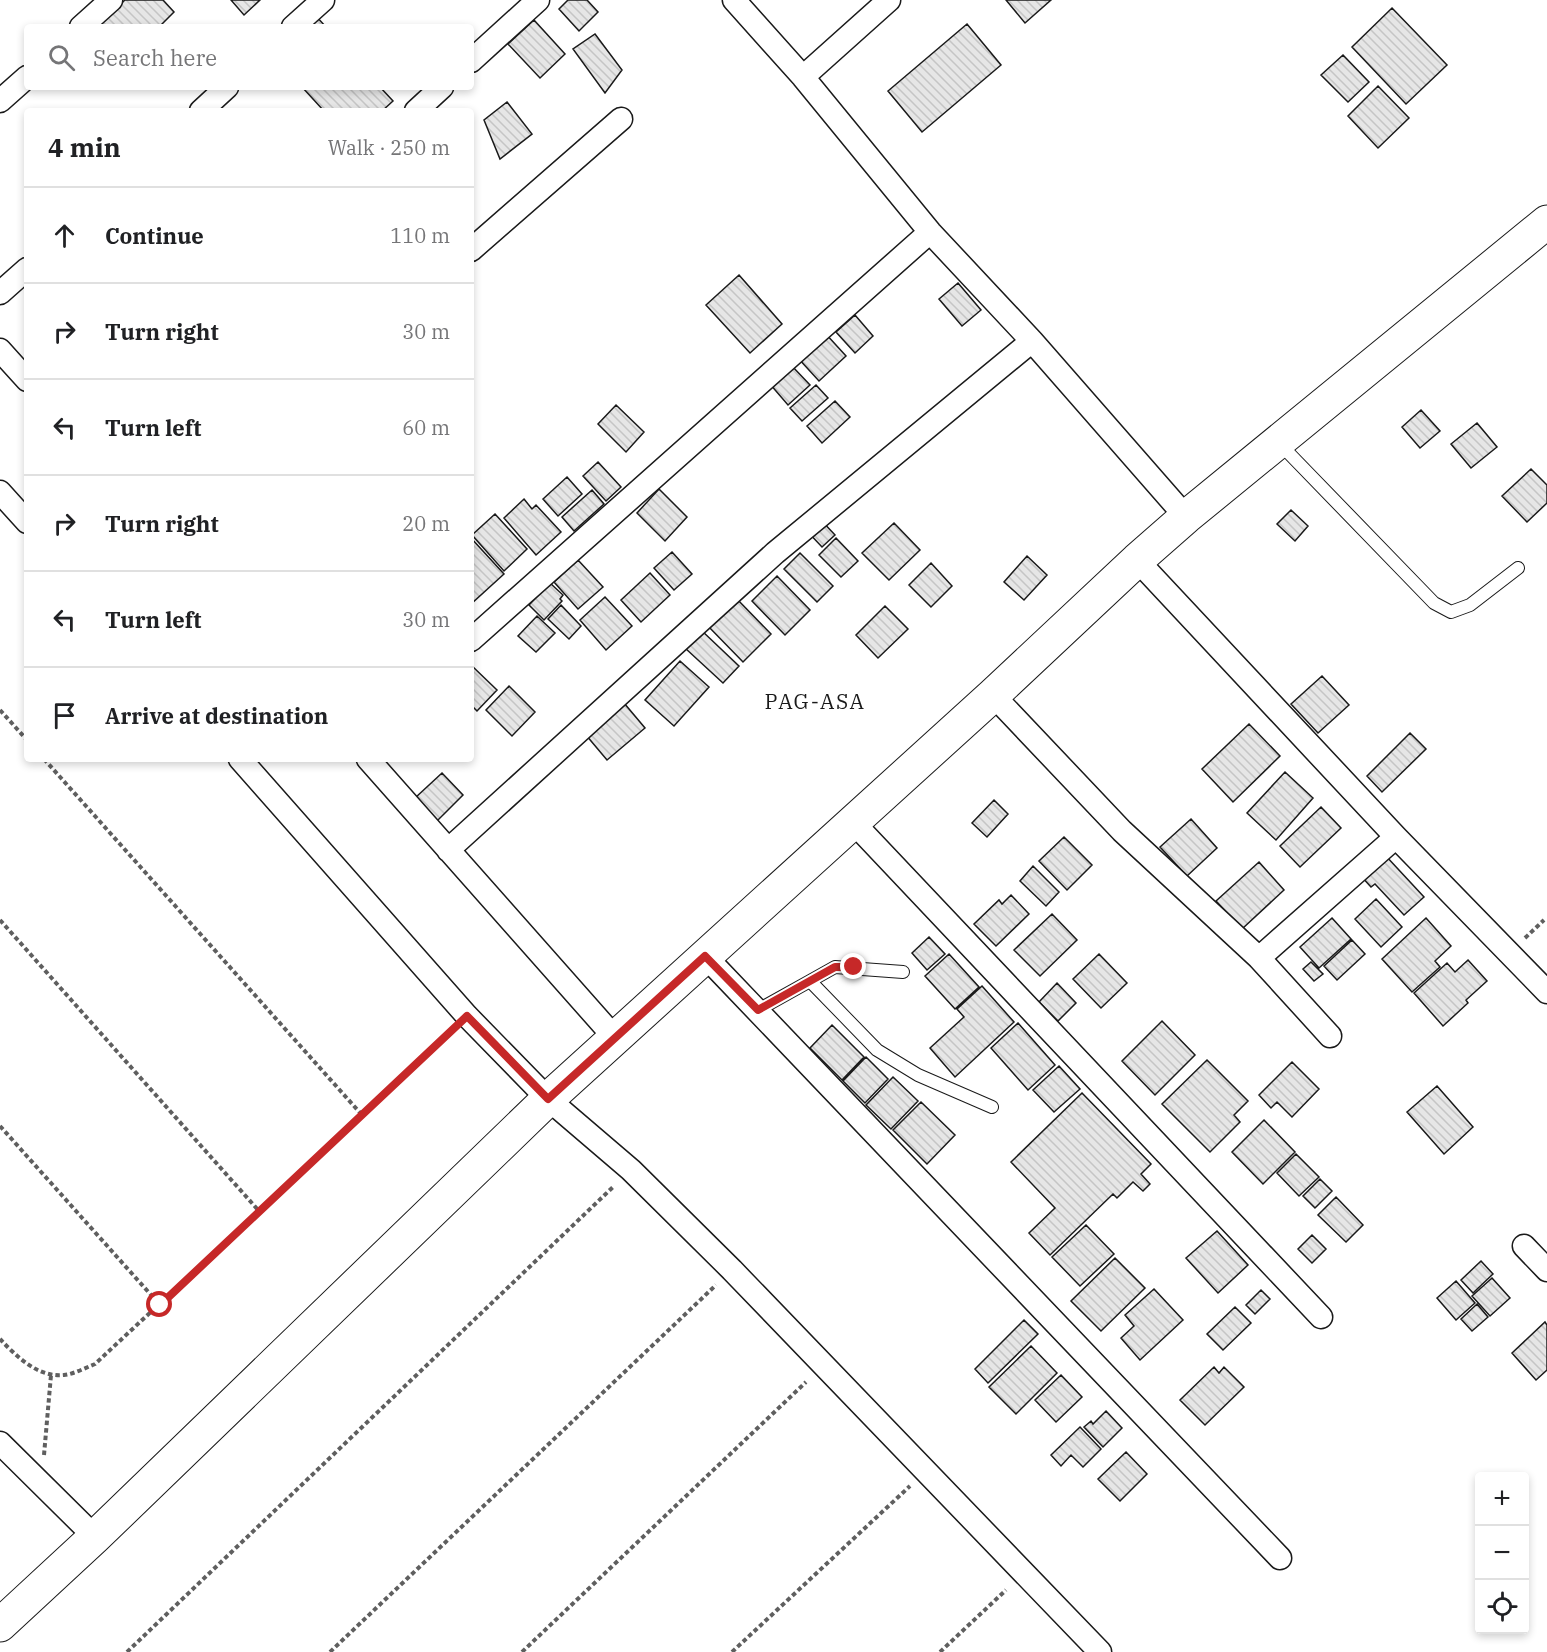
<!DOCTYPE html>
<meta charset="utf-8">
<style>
:root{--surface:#fff;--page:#f2f2f2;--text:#202124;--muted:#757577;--line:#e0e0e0}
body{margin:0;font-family:"IBM Plex Serif",serif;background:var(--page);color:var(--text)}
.controls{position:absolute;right:18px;bottom:18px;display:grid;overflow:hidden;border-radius:6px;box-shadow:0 3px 9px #0003}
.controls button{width:54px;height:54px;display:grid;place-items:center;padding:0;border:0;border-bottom:2px solid var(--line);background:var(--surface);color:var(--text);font:30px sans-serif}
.stop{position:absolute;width:18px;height:18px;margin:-14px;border:4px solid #c62828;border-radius:50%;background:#fff}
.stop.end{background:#c62828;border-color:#fff;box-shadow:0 2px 6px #0008}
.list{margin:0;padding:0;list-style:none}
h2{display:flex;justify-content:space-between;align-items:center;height:78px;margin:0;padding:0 24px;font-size:26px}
h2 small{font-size:20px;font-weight:400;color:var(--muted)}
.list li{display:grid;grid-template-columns:39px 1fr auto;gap:18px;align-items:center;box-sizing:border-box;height:96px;padding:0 24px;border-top:2px solid var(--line)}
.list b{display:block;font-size:22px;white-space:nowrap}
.list em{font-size:20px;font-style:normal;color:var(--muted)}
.icon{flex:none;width:33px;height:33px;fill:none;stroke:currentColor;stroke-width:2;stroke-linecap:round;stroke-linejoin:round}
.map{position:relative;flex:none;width:1547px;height:1652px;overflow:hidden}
.search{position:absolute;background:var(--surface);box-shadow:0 3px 9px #0003;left:24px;top:24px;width:450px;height:66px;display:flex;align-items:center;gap:15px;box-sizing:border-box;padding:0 21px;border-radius:6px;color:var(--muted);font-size:22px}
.panel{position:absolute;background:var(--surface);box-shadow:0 3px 9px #0003;left:24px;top:108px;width:450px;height:654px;border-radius:6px}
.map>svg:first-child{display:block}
.building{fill:url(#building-back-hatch);stroke:#1a1a1a;stroke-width:1.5}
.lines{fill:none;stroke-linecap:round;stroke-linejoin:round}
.lane-casing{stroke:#1a1a1a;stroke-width:14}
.street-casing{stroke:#1a1a1a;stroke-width:25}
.secondary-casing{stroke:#1a1a1a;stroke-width:35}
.path{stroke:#5f5f5f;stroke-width:4;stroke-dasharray:4.5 3;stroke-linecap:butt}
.lane{stroke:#fff;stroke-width:12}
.street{stroke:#fff;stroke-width:22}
.secondary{stroke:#fff;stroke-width:33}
.route{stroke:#c62828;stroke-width:8}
.labels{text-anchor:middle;stroke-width:4.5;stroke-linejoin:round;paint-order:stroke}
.quarter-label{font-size:21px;letter-spacing:1.5px;fill:#1a1a1a;stroke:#fff}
</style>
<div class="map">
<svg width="1547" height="1652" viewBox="0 0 1547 1652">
<defs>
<pattern id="building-back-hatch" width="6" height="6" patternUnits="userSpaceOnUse" patternTransform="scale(1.5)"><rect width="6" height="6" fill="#e6e6e6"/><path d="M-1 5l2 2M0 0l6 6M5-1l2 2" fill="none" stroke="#c5c5c5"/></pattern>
</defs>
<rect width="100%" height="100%" fill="#fff"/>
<!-- building -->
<path class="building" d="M125,0H163L174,12L159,27H99L98,25Z
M231,0H260L244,15Z
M568,0H587L598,12L579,31L559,9Z
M1006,0H1051L1025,23Z
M1392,8L1447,65L1406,104L1352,47Z
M315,15L326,27H303Z
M534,20L565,54L540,78L508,44Z
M967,24L1001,65L922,132L888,91Z
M595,34L622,70L605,93L573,49Z
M1343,55L1369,82L1348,102L1321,75Z
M1378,86L1409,118L1378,148L1348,116Z
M302,87H380L393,101L382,111H324Z
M507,102L532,134L500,159L484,120Z
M739,275L782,324L750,353L706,305Z
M958,283L981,310L962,326L939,299Z
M855,315L873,336L855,353L836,332Z
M825,333L846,356L819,381L798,358Z
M791,365L810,385L788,405L770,384Z
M816,385L828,398L802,421L790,408Z
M835,401L850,417L822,443L807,426Z
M616,405L644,432L626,452L598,424Z
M1421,410L1440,431L1420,448L1402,427Z
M1477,423L1497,447L1471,468L1451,444Z
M598,462L621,487L606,501L583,476Z
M1531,469L1547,485V503L1527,522L1502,496Z
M567,477L582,494L558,516L543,499Z
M659,489L687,517L665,541L637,513Z
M592,490L604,504L574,531L562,517Z
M524,499L532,509L536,505L561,532L536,555L504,518Z
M1291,510L1308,526L1295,541L1277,524Z
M495,514L527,549L504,571L472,535Z
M819,518L835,535L822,547L806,530Z
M894,523L920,550L889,580L862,553Z
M471,538L504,574L471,604Z
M836,538L858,561L841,577L819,555Z
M672,552L692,574L674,590L654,568Z
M800,553L833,586L817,602L784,569Z
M1027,556L1047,575L1024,600L1004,582Z
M578,560L603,587L578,609L554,582Z
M931,563L952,586L931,607L909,585Z
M650,573L670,595L641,622L621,600Z
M777,576L810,610L785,635L752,601Z
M550,583L563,595L560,599L562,601L544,620L529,605Z
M605,597L632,626L606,650L580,620Z
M735,597L771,634L743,662L707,625Z
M561,605L581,626L569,639L548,619Z
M885,606L908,629L878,658L856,635Z
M537,616L555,633L536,652L518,636Z
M701,630L739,666L723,683L685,648Z
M680,661L709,687L674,726L645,700Z
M471,665L497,690L477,711L471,705Z
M1322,676L1349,705L1318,733L1291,704Z
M509,686L535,712L512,736L486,710Z
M624,703L645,728L607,760L586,735Z
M1249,724L1280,756L1233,802L1202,769Z
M1410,733L1426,749L1382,792L1367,776Z
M1285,772L1313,798L1276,840L1247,813Z
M442,773L463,795L437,821L415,798Z
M994,800L1008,814L987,837L972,823Z
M1321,807L1341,828L1300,867L1280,846Z
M1191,819L1217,848L1187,876L1160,847Z
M1064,837L1092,865L1067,890L1039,861Z
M1385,855L1424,897L1404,915L1375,884L1371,887L1361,876Z
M1259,862L1284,890L1242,929L1216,901Z
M1033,866L1059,892L1046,906L1020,881Z
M1011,895L1029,914L996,946L974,924L999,900L1002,904Z
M1376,899L1402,927L1381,947L1355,919Z
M1052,914L1077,940L1040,976L1014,950Z
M1332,918L1351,939L1319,968L1300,947Z
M1426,918L1451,946L1435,961L1440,967L1412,992L1382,959Z
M929,937L945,954L927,970L912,953Z
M1352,940L1365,954L1337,980L1324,966Z
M949,954L979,987L955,1009L925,976Z
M1099,954L1127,983L1101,1008L1073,979Z
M1468,960L1487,981L1466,1000L1468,1003L1443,1026L1414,993L1447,963L1455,972Z
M1311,962L1323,974L1314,981L1303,969Z
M1057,983L1076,1003L1058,1021L1039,1002Z
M982,986L1014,1022L955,1077L930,1048L964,1017L957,1009Z
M1162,1021L1195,1055L1155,1095L1122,1061Z
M1018,1023L1055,1065L1028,1090L991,1048Z
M832,1025L864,1057L842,1080L810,1048Z
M866,1057L888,1079L865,1103L843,1081Z
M1207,1060L1248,1101L1234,1115L1240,1122L1210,1152L1162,1104Z
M1292,1062L1319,1089L1292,1117L1277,1102L1271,1108L1259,1095Z
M1059,1066L1080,1089L1054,1112L1033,1090Z
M893,1077L918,1101L891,1129L866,1105Z
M1437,1086L1473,1127L1444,1154L1407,1112Z
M1082,1093L1151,1164L1141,1174L1150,1184L1143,1191L1133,1182L1117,1198L1113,1194L1050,1255L1029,1233L1055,1208L1011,1162Z
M921,1102L955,1135L927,1164L893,1130Z
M1264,1120L1295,1152L1263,1184L1232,1152Z
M1296,1154L1319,1177L1299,1196L1277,1173Z
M1320,1179L1332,1191L1315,1208L1303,1196Z
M1336,1197L1363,1225L1346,1242L1318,1215Z
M1086,1225L1114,1254L1080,1286L1052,1257Z
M1217,1231L1248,1265L1218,1293L1186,1258Z
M1312,1235L1326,1249L1312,1263L1298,1249Z
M1115,1258L1145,1288L1101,1331L1071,1301Z
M1481,1261L1493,1274L1473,1293L1461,1280Z
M1492,1278L1510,1298L1490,1316L1472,1296Z
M1456,1281L1475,1303L1456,1320L1437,1298Z
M1154,1289L1183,1320L1140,1360L1121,1338L1134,1326L1125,1315Z
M1261,1290L1270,1299L1255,1314L1246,1305Z
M1477,1304L1488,1317L1472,1331L1461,1319Z
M1235,1307L1251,1323L1223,1350L1207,1334Z
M1024,1320L1038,1334L988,1383L975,1369Z
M1545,1322L1547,1325V1370L1536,1380L1512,1353Z
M1031,1346L1057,1373L1016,1414L989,1387Z
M1214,1367L1219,1373L1224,1367L1244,1387L1205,1425L1180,1400Z
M1061,1375L1082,1397L1056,1422L1035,1400Z
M1106,1411L1122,1428L1103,1447L1084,1427L1091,1421L1093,1424Z
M1080,1427L1101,1449L1083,1467L1071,1455L1061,1466L1051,1455Z
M1126,1452L1147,1474L1120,1501L1098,1479Z"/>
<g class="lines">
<defs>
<path id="lane" d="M1279,443L1434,603L1451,612L1470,605L1518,568
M810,981L835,967L903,972
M758,1010L810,981L877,1050L918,1075L992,1107"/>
<path id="street" d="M734,0L803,77L930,232L1032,341L1186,517
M81,27L111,0
M293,27L323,0
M471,61L538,0
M803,77L889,0
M0,101L27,77
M201,111L227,87
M416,111L442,87
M471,250L621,119
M0,293L27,269
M0,350L27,380
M0,492L27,522
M1137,560L1396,837L1547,992
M471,640L930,232
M993,695L1122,831L1259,958L1330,1036
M240,759L467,1016L548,1099L631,1170L732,1270L1100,1652
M368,759L615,1038
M853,822L1321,1317
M448,850L775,553L1032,341
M705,956L1280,1558
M1259,958L1396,837
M1524,1246L1547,1270
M0,1443L95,1537"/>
<path id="secondary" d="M0,1625L95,1537L548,1099L993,695L1137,560L1186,517L1547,222"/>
</defs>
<!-- lane casing -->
<use href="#lane" class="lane-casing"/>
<!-- street casing -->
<use href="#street" class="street-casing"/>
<!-- secondary casing -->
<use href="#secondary" class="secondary-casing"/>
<!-- path -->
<path class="path" d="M0,710L27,740
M44,759L362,1115
M0,920L259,1211
M1525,938L1544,920
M0,1126L160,1305
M0,1339C16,1356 38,1378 64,1375C74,1374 85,1368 95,1364L452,1031
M44,1455L51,1375
M127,1652L613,1187
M330,1652L716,1285
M522,1652L806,1382
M732,1652L910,1486
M940,1652L1006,1590"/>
<!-- lane -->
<use href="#lane" class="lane"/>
<!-- street -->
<use href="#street" class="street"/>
<!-- secondary -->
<use href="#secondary" class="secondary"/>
</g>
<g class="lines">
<!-- route -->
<path class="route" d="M160,1305L467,1016L548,1099L705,956L758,1010L835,967H854"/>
</g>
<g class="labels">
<!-- quarter labels -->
<g class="quarter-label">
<text x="815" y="709">PAG-ASA</text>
</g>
</g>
</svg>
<div class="controls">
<button>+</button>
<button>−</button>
<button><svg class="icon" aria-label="locate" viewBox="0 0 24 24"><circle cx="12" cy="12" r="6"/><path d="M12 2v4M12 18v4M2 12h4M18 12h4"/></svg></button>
</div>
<div class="stop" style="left:160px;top:1305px"></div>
<div class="stop end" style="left:854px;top:967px"></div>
<div class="search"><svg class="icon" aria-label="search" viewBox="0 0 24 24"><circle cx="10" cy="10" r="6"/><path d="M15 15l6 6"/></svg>Search here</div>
<section class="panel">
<h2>4 min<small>Walk · 250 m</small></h2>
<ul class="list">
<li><svg class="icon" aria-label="ahead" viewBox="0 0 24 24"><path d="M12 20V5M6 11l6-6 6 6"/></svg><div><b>Continue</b></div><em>110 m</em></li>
<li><svg class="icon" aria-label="right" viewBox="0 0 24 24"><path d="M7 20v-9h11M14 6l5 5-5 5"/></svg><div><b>Turn right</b></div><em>30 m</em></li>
<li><svg class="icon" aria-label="left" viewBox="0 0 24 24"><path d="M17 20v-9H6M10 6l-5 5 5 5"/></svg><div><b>Turn left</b></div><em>60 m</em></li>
<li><svg class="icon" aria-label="right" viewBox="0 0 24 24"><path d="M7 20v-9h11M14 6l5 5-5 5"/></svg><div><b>Turn right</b></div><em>20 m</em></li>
<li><svg class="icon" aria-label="left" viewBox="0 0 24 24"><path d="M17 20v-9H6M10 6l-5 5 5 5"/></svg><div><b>Turn left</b></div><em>30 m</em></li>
<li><svg class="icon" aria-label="arrive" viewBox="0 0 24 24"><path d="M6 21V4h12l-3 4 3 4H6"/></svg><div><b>Arrive at destination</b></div></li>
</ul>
</section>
</div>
